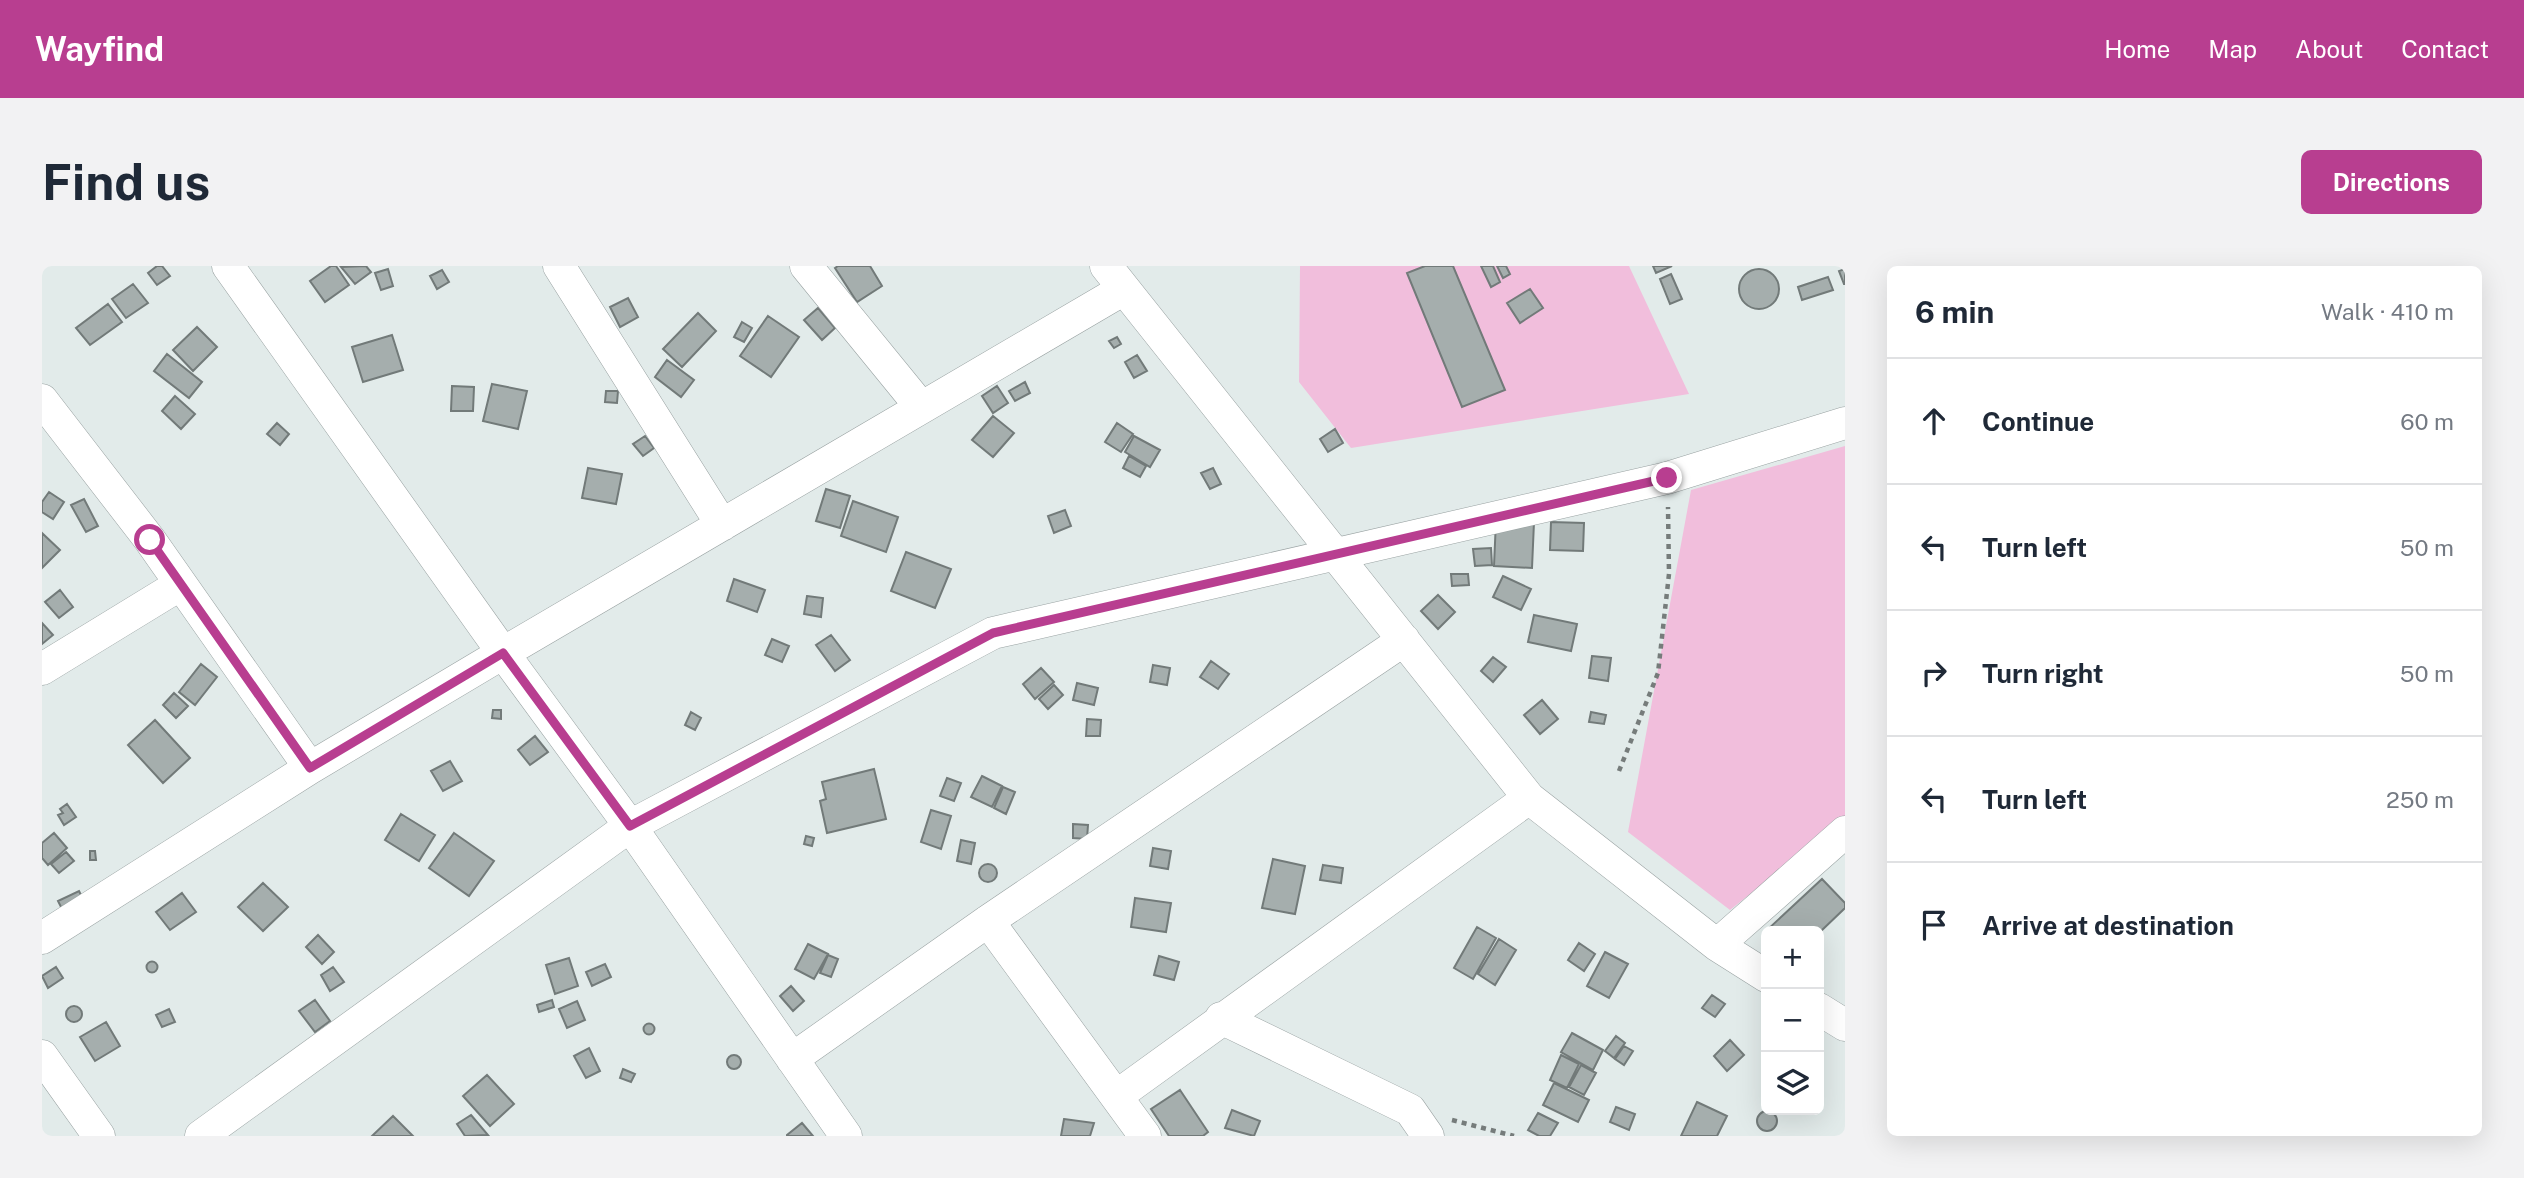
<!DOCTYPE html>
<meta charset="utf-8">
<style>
:root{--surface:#fff;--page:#f2f2f3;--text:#1f2937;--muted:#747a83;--line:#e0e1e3;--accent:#b83e90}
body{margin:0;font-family:"Public Sans",sans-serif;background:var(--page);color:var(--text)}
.controls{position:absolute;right:21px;bottom:21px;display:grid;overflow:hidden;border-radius:10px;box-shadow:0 7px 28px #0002}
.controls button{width:63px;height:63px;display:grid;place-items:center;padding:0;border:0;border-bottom:2px solid var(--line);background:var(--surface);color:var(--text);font:35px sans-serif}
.stop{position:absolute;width:21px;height:21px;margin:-16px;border:5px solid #b83e90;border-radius:50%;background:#fff}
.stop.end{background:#b83e90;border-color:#fff;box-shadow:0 2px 7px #0008}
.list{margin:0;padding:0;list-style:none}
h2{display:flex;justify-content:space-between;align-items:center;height:91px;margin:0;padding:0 28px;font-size:30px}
h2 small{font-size:23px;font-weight:400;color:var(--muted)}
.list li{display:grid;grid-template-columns:46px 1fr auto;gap:21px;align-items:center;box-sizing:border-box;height:126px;padding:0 28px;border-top:2px solid var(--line)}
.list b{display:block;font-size:26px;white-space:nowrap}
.list em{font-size:23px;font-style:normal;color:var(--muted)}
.icon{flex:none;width:38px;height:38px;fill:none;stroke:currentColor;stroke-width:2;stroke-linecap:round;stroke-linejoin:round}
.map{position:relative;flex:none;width:1803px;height:870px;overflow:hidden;border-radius:10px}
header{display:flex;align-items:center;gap:42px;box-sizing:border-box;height:98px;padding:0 35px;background:var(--accent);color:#fff}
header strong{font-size:33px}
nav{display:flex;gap:38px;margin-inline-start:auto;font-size:24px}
.intro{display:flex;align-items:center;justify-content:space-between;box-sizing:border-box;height:168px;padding:0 42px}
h1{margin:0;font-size:49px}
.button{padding:18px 32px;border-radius:10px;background:var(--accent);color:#fff;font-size:24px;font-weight:700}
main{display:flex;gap:42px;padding:0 42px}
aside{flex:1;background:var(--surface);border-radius:10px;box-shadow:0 7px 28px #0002}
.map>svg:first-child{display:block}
.green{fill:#f1bedc}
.building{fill:#a5aead;stroke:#727a79;stroke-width:2}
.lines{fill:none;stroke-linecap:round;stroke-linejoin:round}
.street-casing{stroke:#99a2a2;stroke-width:33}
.path{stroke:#767c7b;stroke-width:4.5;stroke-dasharray:5 5;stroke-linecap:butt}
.street{stroke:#fff;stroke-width:32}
.route{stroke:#b83e90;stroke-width:9}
</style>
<header>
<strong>Wayfind</strong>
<nav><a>Home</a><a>Map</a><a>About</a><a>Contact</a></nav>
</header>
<div class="intro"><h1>Find us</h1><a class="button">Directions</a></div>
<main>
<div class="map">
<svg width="1803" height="870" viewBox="0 0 1803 870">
<rect width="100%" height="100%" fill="#e2ebea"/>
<!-- green -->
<path class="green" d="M1258,0H1587L1647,128L1309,182L1257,116Z
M1803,180V552L1688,644L1586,566L1649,224Z"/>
<!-- building -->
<path class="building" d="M115,0H120L128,10L115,19L106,7Z
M289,0H294L307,19L283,36L268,15Z
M324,0L329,6L313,18L299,1Z
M796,0H828L840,20L815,36L793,2Z
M1383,0H1411L1463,124L1420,141L1365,7Z
M1439,0H1451L1458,16L1449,21Z
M1455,0H1464L1468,8L1461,12Z
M1611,0H1630L1614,7Z
M1697 23a20 20 0 1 1 40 0a20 20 0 1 1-40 0Z
M346,3L351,20L339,24L333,7Z
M1803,3V18H1802L1797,5Z
M400,4L407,16L395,23L388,10Z
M1629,8L1640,33L1628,38L1618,13Z
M1786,11L1791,24L1760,34L1756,21Z
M91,18L106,37L84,52L70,33Z
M1488,23L1501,42L1478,57L1465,37Z
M586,32L596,51L578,61L568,41Z
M66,38L80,56L48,79L34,62Z
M776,42L793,62L780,74L762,54Z
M656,47L674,65L640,101L621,83Z
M726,50L757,71L729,111L698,90Z
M700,56L710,62L702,76L692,71Z
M155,61L175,81L151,105L131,84Z
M350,69L361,104L321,116L310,81Z
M1075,71L1079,78L1072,82L1067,75Z
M125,88L160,116L147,132L112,105Z
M1095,89L1105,105L1092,112L1083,96Z
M625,94L652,114L639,131L613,111Z
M983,116L988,127L973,135L967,125Z
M450,118L485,125L476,163L441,155Z
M410,120L432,121L431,145H409Z
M955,120L966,137L951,147L940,130Z
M564,125H576L575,137L563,136Z
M133,130L153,148L139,163L120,145Z
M951,150L972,167L951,191L930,174Z
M235,157L247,168L238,179L225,168Z
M1075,157L1091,168L1079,186L1063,176Z
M1293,163L1301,177L1286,186L1278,173Z
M603,170L612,182L601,190L591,178Z
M1092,170L1118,184L1108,201L1083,186Z
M1087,190L1104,200L1098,211L1081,202Z
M546,202L580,208L574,238L540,232Z
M1171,202L1179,218L1168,223L1159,207Z
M784,223L808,230L798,262L774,255Z
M7,226L22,236L11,253L0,246V236Z
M42,233L56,260L44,266L29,239Z
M811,235L856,251L844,286L799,270Z
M1023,244L1029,260L1012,267L1006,250Z
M1454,254L1492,256L1490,302L1452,300Z
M1509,256L1542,257L1541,285L1508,284Z
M0,267L18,284L0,302Z
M1449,282L1450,299L1433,300L1431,283Z
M864,286L909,303L893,342L849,325Z
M1409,308H1426L1427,319L1410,320Z
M1461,310L1489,323L1479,344L1451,331Z
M692,313L723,324L715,346L685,335Z
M18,324L31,341L17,352L3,336Z
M1396,329L1413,346L1396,363L1379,345Z
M765,330L781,332L779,351L762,348Z
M1492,349L1535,358L1529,385L1486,376Z
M0,357L11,369L0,378Z
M789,369L808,394L793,405L774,379Z
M730,373L747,380L740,396L723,389Z
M1550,390L1569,392L1566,415L1547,412Z
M1451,391L1464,401L1451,416L1439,405Z
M1169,395L1187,408L1176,423L1158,411Z
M159,398L175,411L153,439L137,426Z
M1111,399L1128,402L1125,419L1108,416Z
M999,402L1012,416L993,433L981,418Z
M1035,417L1056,422L1052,439L1031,434Z
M1012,419L1021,429L1006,443L997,433Z
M132,427L146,440L134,452L121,439Z
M1500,434L1516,453L1498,468L1482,449Z
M451,444H459V453L450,452Z
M649,446L659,452L653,464L643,459Z
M1549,446L1564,449L1562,458L1547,456Z
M1045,453L1059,454L1058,470H1044Z
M113,454L148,492L121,517L86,479Z
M493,470L506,486L488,499L476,484Z
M408,495L420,515L401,525L389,505Z
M832,503L844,553L785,567L778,535L784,533L780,516Z
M940,510L960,520L950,541L929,531Z
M905,512L919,517L912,535L898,530Z
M961,521L973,526L964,548L952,542Z
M25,538L34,551L22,559L16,549L21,547L18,543Z
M889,544L909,550L899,583L879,576Z
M359,548L393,569L377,595L343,574Z
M1031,558L1046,559L1045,573L1031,572Z
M12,567L25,582L6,599L0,592V577Z
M412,567L452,595L427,630L387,602Z
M764,570L772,572L770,580L762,578Z
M919,574L933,577L929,598L915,595Z
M1111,582L1129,585L1126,603L1108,600Z
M48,585H53L54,594H48Z
M24,586L32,595L17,607L9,598Z
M1231,593L1263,600L1253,648L1220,642Z
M937 607a9 9 0 1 1 18 0a9 9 0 1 1-18 0Z
M1281,599L1301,602L1299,617L1278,614Z
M1780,613L1803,637V642L1777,667L1724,665Z
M221,617L246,641L221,665L196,641Z
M37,625L41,633L20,643L16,635Z
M140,627L154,646L128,664L114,646Z
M1093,632L1129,637L1124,666L1089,661Z
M1435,661L1454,672L1431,713L1412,702Z
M276,669L292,686L280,698L264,681Z
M1457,673L1474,684L1453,719L1436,708Z
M1537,677L1553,688L1542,705L1526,694Z
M766,678L786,688L772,713L753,703Z
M1563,686L1586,698L1567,732L1545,720Z
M786,689L796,693L789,711L778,707Z
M1117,690L1137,696L1132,714L1112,709Z
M527,692L536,720L513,728L504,699Z
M104.5 701a5.5 5.5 0 1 1 11 0a5.5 5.5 0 1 1-11 0Z
M563,698L569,711L550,720L544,706Z
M14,701L21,712L6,722L0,710Z
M291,701L302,716L288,725L279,709Z
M749,720L762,735L751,745L738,730Z
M1670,729L1683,738L1673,751L1660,742Z
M273,734L288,755L273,766L257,745Z
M510,734L512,741L497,746L495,739Z
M535,735L543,754L525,762L517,743Z
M24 748a8 8 0 1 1 16 0a8 8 0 1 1-16 0Z
M127,743L133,756L120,761L114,749Z
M64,756L78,780L53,795L38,771Z
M601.5 763a5.5 5.5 0 1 1 11 0a5.5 5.5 0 1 1-11 0Z
M1530,767L1561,784L1551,804L1519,786Z
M1574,770L1583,777L1572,792L1563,785Z
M1688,774L1702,789L1685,805L1672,790Z
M1582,780L1591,785L1582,799L1573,793Z
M547,782L558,805L544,812L532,790Z
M1519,789L1537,798L1525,822L1508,814Z
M685 796a7 7 0 1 1 14 0a7 7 0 1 1-14 0Z
M1539,799L1554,807L1542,829L1527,821Z
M581,803L593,808L589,816L578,812Z
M445,809L472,838L448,860L421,830Z
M1512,817L1547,834L1536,856L1501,839Z
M1138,824L1166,866L1161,870H1127L1109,843Z
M1655,836L1685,850L1675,870H1639Z
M1574,841L1593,848L1587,864L1568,856Z
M1190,844L1218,855L1212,870L1183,862Z
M1715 855a10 10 0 1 1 20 0a10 10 0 1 1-20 0Z
M1496,847L1516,857L1508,870H1497L1486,864Z
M429,849L446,869L423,870L415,858Z
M351,850L371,870H330Z
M1022,853L1052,857L1048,870H1019Z
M760,857L771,870H745V869Z"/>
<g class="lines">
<defs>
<path id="street" d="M186,0L461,387L1082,23
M517,0L680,259
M764,0L879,141
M1064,0L1487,532L1675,679L1724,710
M0,134L108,274L268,502L461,387L588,560L804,870
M0,403L139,318
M946,655L1103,870
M0,672L268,502
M1675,679L1803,566
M1777,743L1803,759
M1179,752L1368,844L1386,870
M0,790L57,870
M750,793L946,655L1362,374
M1076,829L1487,532
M159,870L588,560L951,367L1625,212L1803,157"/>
</defs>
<!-- street casing -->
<use href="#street" class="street-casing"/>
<!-- path -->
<path class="path" d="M1577,505L1616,407L1627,308L1626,241
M1410,854L1472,870"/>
<!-- street -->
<use href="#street" class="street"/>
</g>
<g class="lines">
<!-- route -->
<path class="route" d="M108,274L268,502L461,387L588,560L951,367L1625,212"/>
</g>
</svg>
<div class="controls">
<button>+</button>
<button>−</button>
<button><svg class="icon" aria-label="layers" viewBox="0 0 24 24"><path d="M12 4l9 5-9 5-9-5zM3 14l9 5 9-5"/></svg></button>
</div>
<div class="stop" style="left:108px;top:274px"></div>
<div class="stop end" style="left:1625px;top:212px"></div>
</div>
<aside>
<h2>6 min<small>Walk · 410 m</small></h2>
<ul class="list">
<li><svg class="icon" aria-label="ahead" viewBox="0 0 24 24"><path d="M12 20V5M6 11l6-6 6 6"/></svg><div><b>Continue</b></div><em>60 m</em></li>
<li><svg class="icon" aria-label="left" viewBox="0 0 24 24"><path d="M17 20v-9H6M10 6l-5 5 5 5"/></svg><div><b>Turn left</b></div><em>50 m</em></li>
<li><svg class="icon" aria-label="right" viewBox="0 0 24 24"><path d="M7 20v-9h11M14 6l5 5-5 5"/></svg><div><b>Turn right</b></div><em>50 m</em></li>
<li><svg class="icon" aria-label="left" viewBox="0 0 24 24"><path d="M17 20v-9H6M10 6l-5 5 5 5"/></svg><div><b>Turn left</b></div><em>250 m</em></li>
<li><svg class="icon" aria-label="arrive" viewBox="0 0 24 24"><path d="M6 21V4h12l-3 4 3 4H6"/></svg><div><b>Arrive at destination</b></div></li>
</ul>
</aside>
</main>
